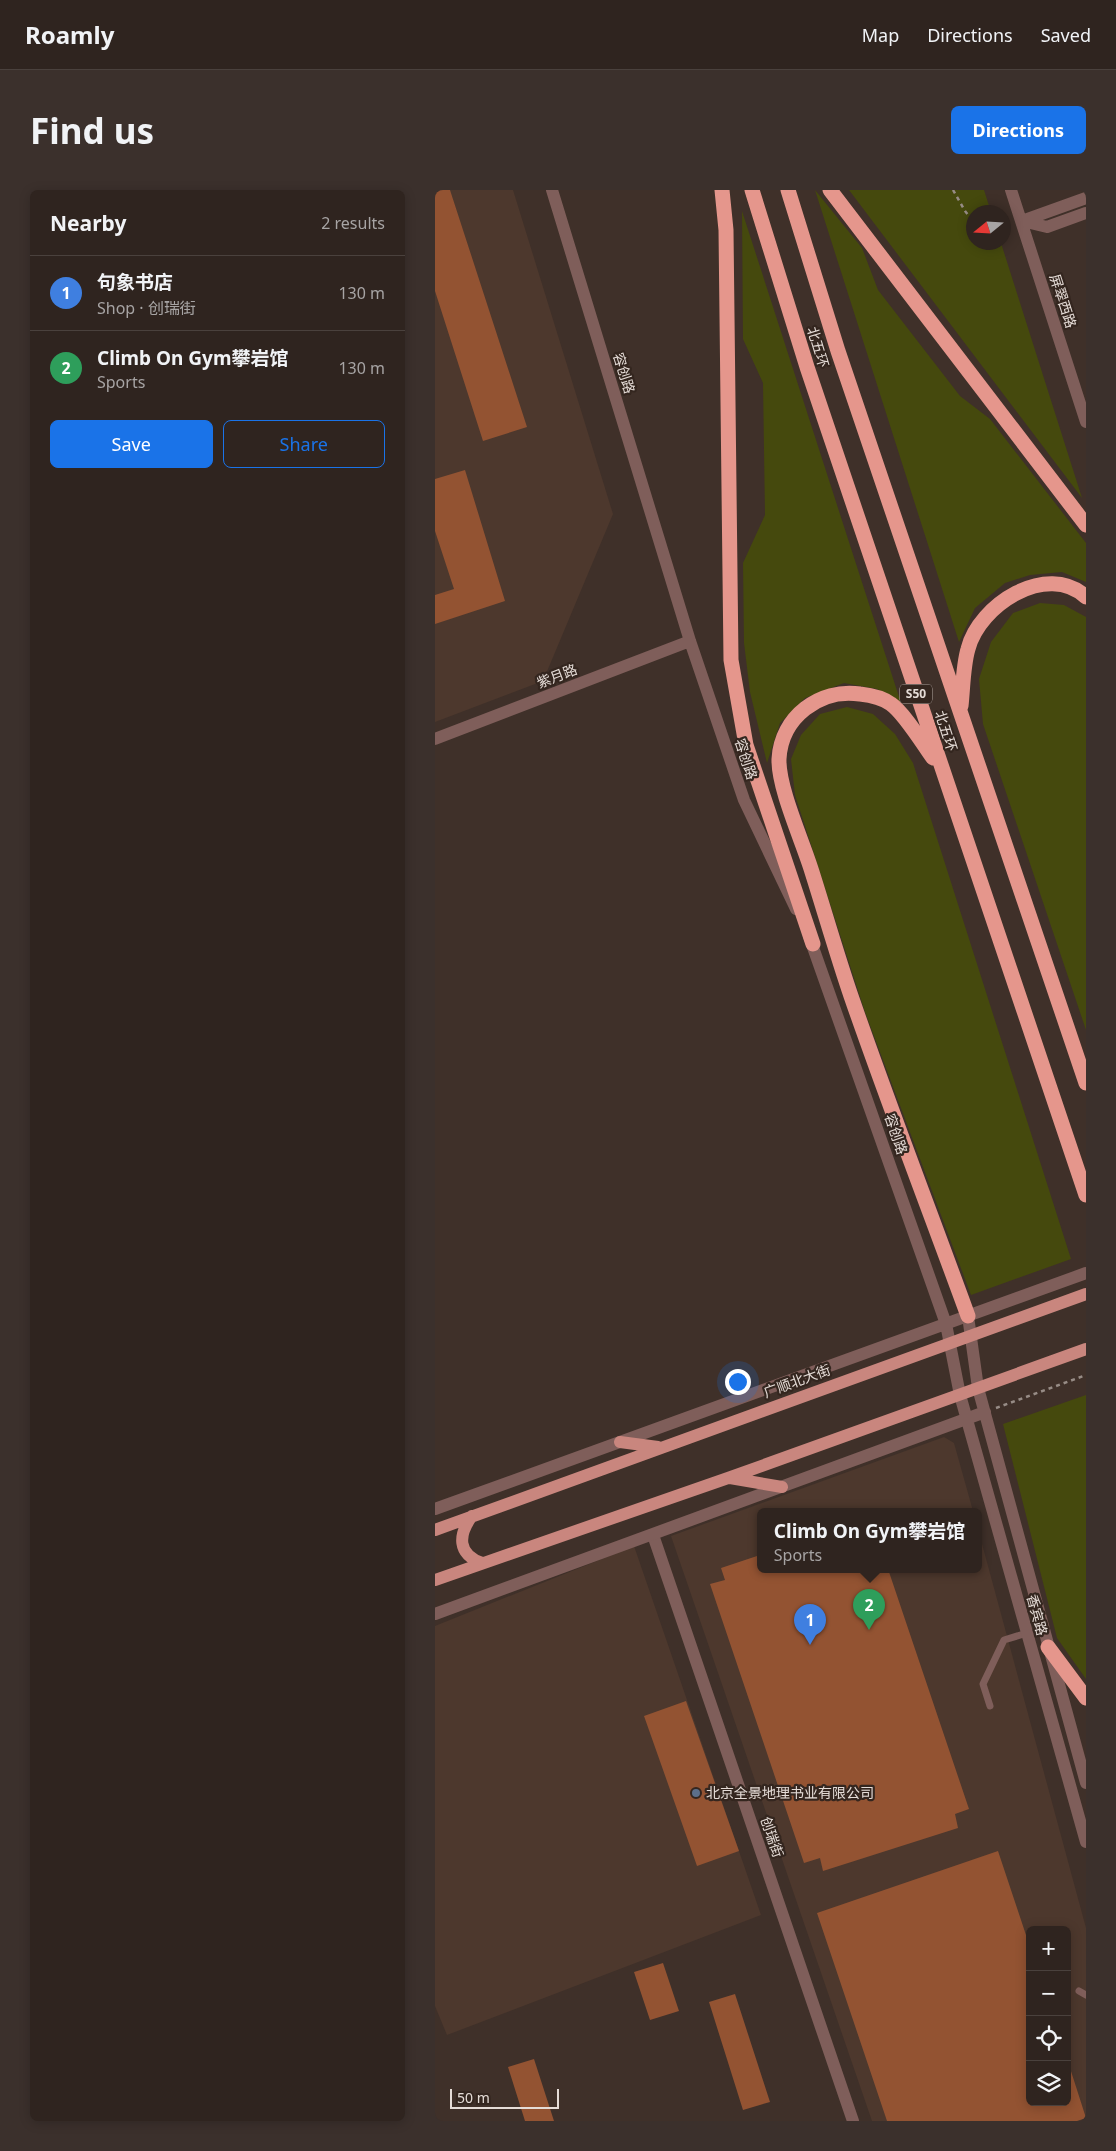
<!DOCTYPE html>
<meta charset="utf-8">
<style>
:root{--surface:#2f241f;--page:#3b302c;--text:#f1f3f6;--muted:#a7a4a4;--line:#4a413d;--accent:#1a73e8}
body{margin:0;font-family:"Noto Sans","Noto Sans SC",sans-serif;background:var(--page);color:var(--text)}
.controls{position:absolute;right:15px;bottom:15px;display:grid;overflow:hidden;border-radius:8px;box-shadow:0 2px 12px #0003}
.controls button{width:45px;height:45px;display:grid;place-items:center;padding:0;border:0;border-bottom:1px solid var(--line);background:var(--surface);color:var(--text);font:25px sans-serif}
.compass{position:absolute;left:531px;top:15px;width:45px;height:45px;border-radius:50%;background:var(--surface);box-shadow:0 2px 12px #0003;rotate:252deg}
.scale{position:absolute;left:15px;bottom:12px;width:109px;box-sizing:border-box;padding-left:5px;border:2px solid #e5dcd7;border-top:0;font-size:14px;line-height:18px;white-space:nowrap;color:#e5dcd7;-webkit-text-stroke:4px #34261f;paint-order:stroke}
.you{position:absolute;left:302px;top:1191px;width:18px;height:18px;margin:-12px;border:4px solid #fff;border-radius:50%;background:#1a73e8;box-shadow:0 0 0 8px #1a73e833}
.badge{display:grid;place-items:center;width:32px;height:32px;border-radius:50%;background:var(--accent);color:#fff;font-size:16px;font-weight:700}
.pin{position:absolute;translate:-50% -41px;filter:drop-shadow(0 1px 2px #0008)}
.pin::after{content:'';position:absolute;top:26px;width:18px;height:15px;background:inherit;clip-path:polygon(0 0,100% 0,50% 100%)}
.popup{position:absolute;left:322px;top:1318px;width:225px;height:65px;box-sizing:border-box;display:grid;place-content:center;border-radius:8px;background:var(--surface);filter:drop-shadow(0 1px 4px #0005);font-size:16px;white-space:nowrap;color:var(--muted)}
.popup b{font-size:19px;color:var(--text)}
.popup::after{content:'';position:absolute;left:50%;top:100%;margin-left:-10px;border:10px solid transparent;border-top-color:var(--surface)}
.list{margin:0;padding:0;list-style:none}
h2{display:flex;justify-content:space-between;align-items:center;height:65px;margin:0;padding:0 20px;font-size:21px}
h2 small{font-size:16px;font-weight:400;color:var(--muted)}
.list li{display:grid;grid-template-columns:32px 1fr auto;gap:15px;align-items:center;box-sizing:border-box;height:75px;padding:0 20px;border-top:1px solid var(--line)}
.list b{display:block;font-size:19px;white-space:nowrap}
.list p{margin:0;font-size:16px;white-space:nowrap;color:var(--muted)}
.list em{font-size:16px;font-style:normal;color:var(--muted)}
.actions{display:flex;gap:10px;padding:15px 20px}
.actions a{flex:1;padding:11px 0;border:1px solid var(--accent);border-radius:8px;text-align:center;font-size:18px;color:var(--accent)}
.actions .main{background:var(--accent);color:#fff}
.icon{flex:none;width:28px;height:28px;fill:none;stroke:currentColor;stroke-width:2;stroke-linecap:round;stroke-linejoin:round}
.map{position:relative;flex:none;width:651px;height:1931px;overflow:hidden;border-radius:8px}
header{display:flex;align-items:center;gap:30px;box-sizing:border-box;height:70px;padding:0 25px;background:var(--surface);border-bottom:1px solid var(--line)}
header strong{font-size:24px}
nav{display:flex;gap:28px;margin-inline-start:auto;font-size:18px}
.intro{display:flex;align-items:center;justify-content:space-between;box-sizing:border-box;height:120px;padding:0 30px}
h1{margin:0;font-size:35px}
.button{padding:12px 22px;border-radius:8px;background:var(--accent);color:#fff;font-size:18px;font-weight:700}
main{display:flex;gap:30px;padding:0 30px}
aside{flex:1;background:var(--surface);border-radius:8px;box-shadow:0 2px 12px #0003}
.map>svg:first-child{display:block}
.built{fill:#4d382d;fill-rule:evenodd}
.green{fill:#45490d}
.building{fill:#935332}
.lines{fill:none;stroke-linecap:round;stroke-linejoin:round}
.path{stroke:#978c86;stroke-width:2.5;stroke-dasharray:4 4;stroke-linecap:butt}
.service{stroke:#7f5e5a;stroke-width:7}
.minor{stroke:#7f5e5a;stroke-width:12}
.tertiary{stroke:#7f5e5a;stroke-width:12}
.primary{stroke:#c9867e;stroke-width:12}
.motorway{stroke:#e5968c;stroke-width:15}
.service-dot{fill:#5c6f8a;stroke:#34261f;stroke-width:2}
.labels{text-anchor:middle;stroke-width:4.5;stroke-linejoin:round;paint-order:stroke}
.shield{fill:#34261f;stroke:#b0a5a0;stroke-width:1}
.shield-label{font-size:12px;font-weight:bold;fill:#e5dcd7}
.street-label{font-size:14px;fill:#e5dcd7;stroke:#34261f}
.poi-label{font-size:14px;fill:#e5dcd7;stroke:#34261f;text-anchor:start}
</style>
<header>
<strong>Roamly</strong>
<nav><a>Map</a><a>Directions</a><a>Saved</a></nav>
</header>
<div class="intro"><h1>Find us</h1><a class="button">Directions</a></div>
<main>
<aside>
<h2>Nearby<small>2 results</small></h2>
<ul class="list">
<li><span class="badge" style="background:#3f7fe0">1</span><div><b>句象书店</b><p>Shop · 创瑞街</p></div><em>130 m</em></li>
<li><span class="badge" style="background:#2e9e5b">2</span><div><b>Climb On Gym攀岩馆</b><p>Sports</p></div><em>130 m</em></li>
</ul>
<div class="actions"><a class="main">Save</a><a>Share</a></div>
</aside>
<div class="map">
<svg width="651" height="1931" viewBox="0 0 651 1931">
<rect width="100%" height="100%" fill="#3f3029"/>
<!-- built -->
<path class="built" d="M0,0H78L178,324L108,491L0,532Z
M509,1247L519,1253L538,1321H325V1379H543V1339L651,1738V1931H437L236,1346ZM595,1740H632V1912H595Z
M199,1356L326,1725L12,1845L0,1816V1436Z"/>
<!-- green -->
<path class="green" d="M380,0L427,58L443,100L525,206L555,229L651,353V392L627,382L595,385L570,393L540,418L524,452Z
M414,0H549L556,22H538V52L566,53L647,308Z
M307,21L466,513L442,499L409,493L370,508L345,533L332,573L315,502L309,453L308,373L330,325L328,193L308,149Z
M605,413L629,415L651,427V840L548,534L544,489L556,452L578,423Z
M412,517L438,524L460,544L478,573L636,1069L536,1105L430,822L360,605L356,569L366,545L385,524Z
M651,1205V1489L622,1448L568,1234Z"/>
<!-- building -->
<path class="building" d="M0,0H15L92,237L48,251L0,101Z
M30,280L70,411L0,434V405L19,399L0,341V289Z
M325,1365V1379H453L534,1619L520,1624L523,1638L388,1681L385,1668L369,1673L275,1394L290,1390L286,1378Z
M251,1511L304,1661L262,1676L209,1526Z
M563,1661L595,1757V1912H632V1878H635L651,1928L642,1931H452L382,1723Z
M228,1773L244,1821L215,1830L199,1782Z
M300,1804L335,1912L308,1920L274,1812Z
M99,1869L119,1931H90L73,1877Z"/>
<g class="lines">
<!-- path -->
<path class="path" d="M518,0L530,21L538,31
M561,1218L651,1185"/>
<!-- service -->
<path class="service" d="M555,1516L548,1494L569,1450L592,1443
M644,1801L651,1805"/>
<!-- minor -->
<path class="minor" d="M218,1345L418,1931"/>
<!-- tertiary -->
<path class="tertiary" d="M117,0L255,451L309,610L361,719
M576,0L651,232
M587,31L651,8
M587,31L612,37L651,23
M0,549L255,451
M374,746L511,1134L525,1205L651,1652
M533,1126L543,1198L651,1593
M0,1319L651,1083
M0,1424L550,1222"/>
<!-- primary -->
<path class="primary" d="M185,1252L223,1257
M295,1288L347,1297
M37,1326C23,1345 22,1364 47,1373
M0,1340L651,1104
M0,1390L293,1288L651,1159"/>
<!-- motorway -->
<path class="motorway" d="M287,0L291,40L296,470L311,555L378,754
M317,0L372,177L651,1005
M353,0L403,161L651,893
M395,0L651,335
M526,516C528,498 528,476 533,459C544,415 612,371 651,407
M498,568C488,554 469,523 456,514C448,508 434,505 425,504C385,498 346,527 344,569C343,598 368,652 377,682C390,723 402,765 416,806C453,913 494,1019 533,1126
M613,1457L651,1508"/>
</g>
<!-- markers -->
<circle class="service-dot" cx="261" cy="1603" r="5"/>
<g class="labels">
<!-- shield labels -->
<rect class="shield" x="465" y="494.5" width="32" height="19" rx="4"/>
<g class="shield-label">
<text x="481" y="508">S50</text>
</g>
<!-- street labels -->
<g class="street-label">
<text transform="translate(628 111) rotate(72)" y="5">屏翠西路</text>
<text transform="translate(383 157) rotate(73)" y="5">北五环</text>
<text transform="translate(189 183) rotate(73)" y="5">容创路</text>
<text transform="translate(122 486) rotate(-21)" y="5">紫月路</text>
<text transform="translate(511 541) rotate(72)" y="5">北五环</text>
<text transform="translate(311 569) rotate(72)" y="5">容创路</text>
<text transform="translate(461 944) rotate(71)" y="5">容创路</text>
<text transform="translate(362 1191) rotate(-20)" y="5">广顺北大街</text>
<text transform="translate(602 1425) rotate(75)" y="5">香宾路</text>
<text transform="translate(337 1647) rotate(71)" y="5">创瑞街</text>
</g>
<!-- poi labels -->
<g class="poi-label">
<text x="271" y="1608">北京全景地理书业有限公司</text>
</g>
</g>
</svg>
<div class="controls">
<button>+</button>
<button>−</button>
<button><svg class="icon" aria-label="locate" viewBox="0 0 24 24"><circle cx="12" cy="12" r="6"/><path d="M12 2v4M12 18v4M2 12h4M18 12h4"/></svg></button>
<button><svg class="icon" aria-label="layers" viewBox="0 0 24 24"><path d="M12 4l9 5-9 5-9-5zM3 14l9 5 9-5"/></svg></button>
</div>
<svg class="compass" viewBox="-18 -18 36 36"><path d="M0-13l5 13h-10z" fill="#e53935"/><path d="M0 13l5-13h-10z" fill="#a7a4a4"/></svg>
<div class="scale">50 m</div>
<div class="you"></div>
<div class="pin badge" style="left:375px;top:1455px;background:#3f7fe0">1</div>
<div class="pin badge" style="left:434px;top:1440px;background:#2e9e5b">2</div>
<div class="popup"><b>Climb On Gym攀岩馆</b>Sports</div>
</div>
</main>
